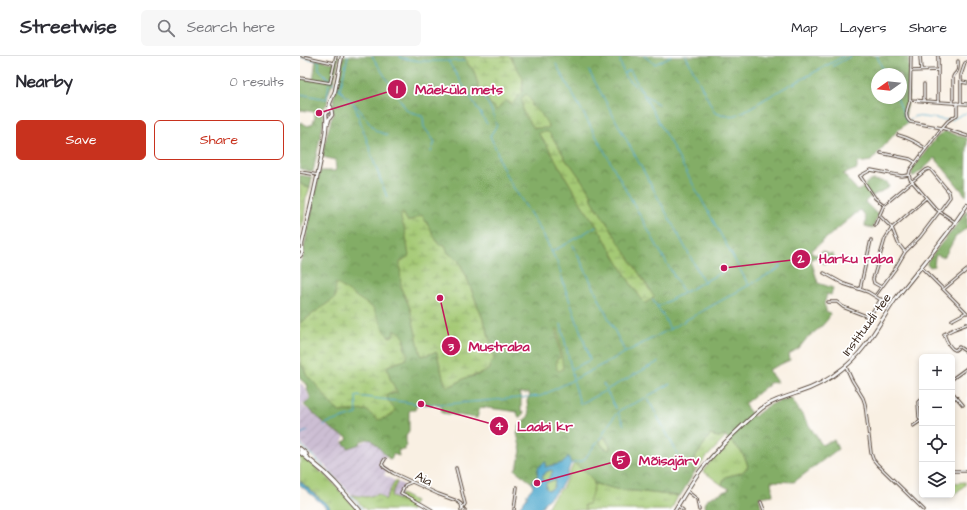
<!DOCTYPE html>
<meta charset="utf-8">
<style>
:root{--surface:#fff;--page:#f7f7f7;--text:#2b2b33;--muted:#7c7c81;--line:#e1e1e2;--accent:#c8321e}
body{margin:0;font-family:"Architects Daughter",sans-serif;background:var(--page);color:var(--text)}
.controls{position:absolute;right:12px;bottom:12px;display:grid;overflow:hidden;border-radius:6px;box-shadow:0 2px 6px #0003}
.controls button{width:36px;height:36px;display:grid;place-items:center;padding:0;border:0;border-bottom:1px solid var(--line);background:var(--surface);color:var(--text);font:20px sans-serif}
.compass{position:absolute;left:571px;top:12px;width:36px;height:36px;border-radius:50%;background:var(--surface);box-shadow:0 2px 6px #0003;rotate:255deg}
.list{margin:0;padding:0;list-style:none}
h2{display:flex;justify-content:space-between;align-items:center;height:52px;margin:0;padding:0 16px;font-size:17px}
h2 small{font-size:13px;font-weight:400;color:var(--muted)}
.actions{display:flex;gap:8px;padding:12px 16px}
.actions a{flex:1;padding:9px 0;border:1px solid var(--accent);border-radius:6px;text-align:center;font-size:14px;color:var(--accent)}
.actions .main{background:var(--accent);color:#fff}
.icon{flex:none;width:22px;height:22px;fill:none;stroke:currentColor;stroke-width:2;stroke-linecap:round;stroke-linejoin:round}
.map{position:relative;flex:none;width:667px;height:454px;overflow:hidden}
header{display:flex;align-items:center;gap:24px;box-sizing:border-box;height:56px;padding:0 20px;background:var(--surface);border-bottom:1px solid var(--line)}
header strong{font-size:19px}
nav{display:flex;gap:22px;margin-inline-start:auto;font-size:14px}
.search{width:280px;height:36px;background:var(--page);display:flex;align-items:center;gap:10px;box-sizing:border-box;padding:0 14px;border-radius:6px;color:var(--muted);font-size:15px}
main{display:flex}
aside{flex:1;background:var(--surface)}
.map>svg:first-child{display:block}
.industrial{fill:url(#industrial-furrows)}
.grass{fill:url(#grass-tufts);stroke:#707a49}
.forest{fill:url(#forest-crowns);stroke:#5f6c42;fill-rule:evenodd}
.wetland{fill:url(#wetland-marsh);stroke:#707a49}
.green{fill:#a4c974;stroke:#707a49}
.water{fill:#4fa9cd;stroke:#456a76;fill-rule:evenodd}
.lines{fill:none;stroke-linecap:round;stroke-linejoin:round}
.stream{stroke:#4fa9cd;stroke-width:1}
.minor-casing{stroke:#58483c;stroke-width:3.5}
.tertiary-casing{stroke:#58483c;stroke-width:4.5}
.primary-casing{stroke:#58483c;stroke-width:5.5}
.minor{stroke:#fff;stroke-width:1.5}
.tertiary{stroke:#fff;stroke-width:2.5}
.primary{stroke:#fff;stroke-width:3.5}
.labels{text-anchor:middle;stroke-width:3.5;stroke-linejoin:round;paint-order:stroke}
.street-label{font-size:13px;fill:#3b2a1e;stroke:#fff}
.leader{fill:none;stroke:#c2185b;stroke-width:1.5}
.callout-dot{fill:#c2185b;stroke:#fff;stroke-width:1.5}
.mark-label{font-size:12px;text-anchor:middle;font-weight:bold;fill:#fff}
.callout-label{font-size:14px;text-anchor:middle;font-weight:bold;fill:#c2185b;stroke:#fff;stroke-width:3.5;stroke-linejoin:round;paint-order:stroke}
</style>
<header>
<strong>Streetwise</strong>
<div class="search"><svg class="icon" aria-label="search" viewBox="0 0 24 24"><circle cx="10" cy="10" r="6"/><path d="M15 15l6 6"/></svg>Search here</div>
<nav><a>Map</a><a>Layers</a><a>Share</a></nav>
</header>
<main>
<aside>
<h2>Nearby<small>0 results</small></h2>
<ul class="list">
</ul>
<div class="actions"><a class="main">Save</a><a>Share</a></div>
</aside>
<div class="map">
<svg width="667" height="454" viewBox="0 0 667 454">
<defs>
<pattern id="industrial-furrows" width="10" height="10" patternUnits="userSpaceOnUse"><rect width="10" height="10" fill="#ccbed3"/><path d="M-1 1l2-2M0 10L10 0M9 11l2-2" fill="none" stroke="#b0a3b5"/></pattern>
<pattern id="grass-tufts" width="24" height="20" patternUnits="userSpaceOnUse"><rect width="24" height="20" fill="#a4c974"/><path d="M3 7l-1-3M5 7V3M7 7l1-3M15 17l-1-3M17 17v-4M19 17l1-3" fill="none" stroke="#87a35f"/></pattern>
<pattern id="forest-crowns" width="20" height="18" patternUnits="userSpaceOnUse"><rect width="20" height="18" fill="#83ad66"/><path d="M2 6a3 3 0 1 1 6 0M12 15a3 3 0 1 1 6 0" fill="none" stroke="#6c8d53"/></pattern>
<pattern id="wetland-marsh" width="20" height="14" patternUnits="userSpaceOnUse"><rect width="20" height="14" fill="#a4c974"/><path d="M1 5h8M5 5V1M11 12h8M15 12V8" fill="none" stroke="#87a35f"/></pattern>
</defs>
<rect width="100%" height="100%" fill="#fff"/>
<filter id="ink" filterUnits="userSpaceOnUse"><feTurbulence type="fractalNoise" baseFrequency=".025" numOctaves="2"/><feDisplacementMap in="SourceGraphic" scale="8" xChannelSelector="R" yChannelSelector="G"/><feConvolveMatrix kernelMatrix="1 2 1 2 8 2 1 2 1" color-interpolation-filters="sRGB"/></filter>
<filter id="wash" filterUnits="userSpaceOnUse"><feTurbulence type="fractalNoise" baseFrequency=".012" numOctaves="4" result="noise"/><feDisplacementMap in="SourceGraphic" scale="16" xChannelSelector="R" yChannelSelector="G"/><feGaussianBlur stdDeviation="0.9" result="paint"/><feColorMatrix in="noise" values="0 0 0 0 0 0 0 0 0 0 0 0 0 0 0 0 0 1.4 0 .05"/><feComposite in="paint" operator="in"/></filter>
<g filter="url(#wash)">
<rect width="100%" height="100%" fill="#f9f0e3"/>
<!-- industrial -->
<path class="industrial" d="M0,327L5,331L10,343L2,349L44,381L43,388L46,389L48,392L71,383L86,400L79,407L87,414L84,419L95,425L80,454H66L28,413L0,386Z
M97,426L104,429L100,437L101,438L98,444L90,440Z"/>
<!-- grass -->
<path class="grass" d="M0,127L5,131L10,132L6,142L4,164L0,176Z
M410,379L418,381L425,380V382L405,403L394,417L392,406Z
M302,381L305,382L310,390V393L308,395L303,391L300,386Z
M431,385C438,392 446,400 448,411L441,417L425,421L422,429L403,415L417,398Z
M0,398L28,422L58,454H26L27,452L21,443L0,425Z
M95,425L97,426L91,440L98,444L101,438L115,445L111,453L112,454H66L52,439L66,441L79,438L85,444Z
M665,426V429L656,437H654L652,435V427Z
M294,428H296L316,433L378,440L371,454H285L284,449L288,448Z"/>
<!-- forest -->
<path class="forest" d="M36,0H39L34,23L28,39L27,48L23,53L22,59L24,62L13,116L0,113V66L8,70L12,68C14,65 16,60 14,56L1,54L0,55V22L13,24L16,3L34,7Z
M43,0H164L168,8L174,15L179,32H181L191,49L207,45L212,48C216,43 218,39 222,36L223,24L210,0H609L608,45L605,61L608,66L597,75L571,105L557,107V113L543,118L558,135L565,130L566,127L573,124L587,126L589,131L569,142L565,146L578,159L573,172L568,171L565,170C566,164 566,158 560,154L511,195L512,197L516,199L523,195L528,198H532L535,201L533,204L524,208L520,203L515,201L511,204L518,227L533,232L531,239L527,238L524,248L526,253V256L530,258L528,263L521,271L508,281L499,292L489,298L490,304L468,314L477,326L469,327L468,330L465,331L444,348L454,361C467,349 474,346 491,342L522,389L534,384L538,393L494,426L471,425L473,439L459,441L462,454H406L405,449L407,443L430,433L422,429L425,421L441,417L448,411C446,397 434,388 425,380L418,381L410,379L392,406L394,417L380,440L316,433L296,428H294L293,424L274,407L264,406L256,409H252L246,411H245C242,415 233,423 232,427L215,414L218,408L221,395L217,377L221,367L229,360L227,345L229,340L230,339L229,337H219L221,343V356L224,357L219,362L217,356L205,354L180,351L177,362L142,357L141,349L117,348L115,354H110L109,356V375L106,379V386L107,390L105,391V394H98L99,400L93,398L92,402L89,403L71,383L70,384L68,383L61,385L60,388L48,392L47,390L44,388V386L48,383L47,381C34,378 14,357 4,349L11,343L7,333L8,330L0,323V306L3,310L7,320L13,325L40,356L46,355L66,354L88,345L87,338H92L97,336L90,323L87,310L105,304V283L93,280L89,281L36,228L35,242L0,267V209C1,202 5,198 4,192L20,115H35L36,113L35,104L23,101L22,100L28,75L31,64L34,58L33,51L34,42ZM577,18H601V42H577ZM223,45L232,48L231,50L249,71L234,72L223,55ZM239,78H250L261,95L267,106L271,109L291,138L292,144L327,200L350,234L352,243L345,247L343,245L331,228L299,173L282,149L248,91ZM103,157L108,166L122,159L139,189L144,188L148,197L158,204L166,220L187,274L192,293L194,304L190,308V313L175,320L165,322L154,329L144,325L137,297L135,296L123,300L121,299L110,252L101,232L109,200ZM302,381L305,382L310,390V393L308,394L303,391L300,386Z
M644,75L667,82L666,140L635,102L625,112L614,120H612V114L635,83Z
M0,119L12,121L10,132L5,131L0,127Z
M667,154V172L656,180L645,200L642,201L637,199L635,201L634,210L630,211L627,208V206L644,184L652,175Z"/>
<!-- wetland -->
<path class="wetland" d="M164,0H210L223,22L222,36C218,39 216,44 212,48L207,45L204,46L196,55L193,49H191L181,32H179L174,15L168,8Z
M226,38L232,46L231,50C233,51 235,52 237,54C242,57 246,66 249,71L248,72H234C231,68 224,60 223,55C222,51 224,47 221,43Z
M239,76H248L250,78L261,95L267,106L271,109L291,138L292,144L354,241L352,243L345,247L343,245L331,228L299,173L282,149L248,91L239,78Z
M103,157L108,166L122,159L139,189L144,188L148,197L158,204L166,220L187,274L192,293L194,304L190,308V313C182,318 174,319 165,322C159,325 154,329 147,331L144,325L137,297L135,296L123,300L121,299L110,252L101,232L100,206L109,200L105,174L101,163V158Z
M36,227L73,252L86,277L89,281L93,280L94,274L100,276L105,283L104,291L108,299L105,304L87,310L90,323L97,336L87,338L88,345L95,354L92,359L78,364L66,354L46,355L40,356L31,348L13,325L7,320L3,310L0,306V267L35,242Z
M257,272L258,273L263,313L259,315L257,314L256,304L260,302L256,273Z"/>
<!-- green -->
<path class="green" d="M274,407C280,413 295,421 294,430C293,436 290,442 288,448L284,449L285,454H246L252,443L263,431Z
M251,414L254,415L247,425H245L242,422C243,417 247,416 251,414Z
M253,424H254L255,425C255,431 253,433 248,434L246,432V427Z"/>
<!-- water -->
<path class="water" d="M268,400L271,407L266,421L260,432L245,446L241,452L239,454H217L227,441V438L233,431L232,425L238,420C236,412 239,410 245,406H246L245,411H246C251,409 260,409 264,406C266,405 267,402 268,400ZM251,414L253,415L247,425H245L242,422C243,417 247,415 251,414ZM253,424H254L255,425C255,431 253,434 248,434L246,432V427Z
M0,425L14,438L29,450L30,452L29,453L27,452L24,454L26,451L0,429Z"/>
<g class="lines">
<!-- stream -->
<path class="stream" d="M72,0L106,53C110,58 118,56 123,61L124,71L135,86L131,96
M100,0L101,2L120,5
M344,0L355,8L371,0
M386,0L415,57L434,60L438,58
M577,0L585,18
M0,1L19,5V13L30,24L29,26
M320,3L321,0
M121,5H153
M148,5L187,68
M154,5H164
M320,5L323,15
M256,8L366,206L384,237
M533,10L551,0
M289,15L404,226
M324,17L330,14L448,228
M324,17L325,21L341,35
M32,25L34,28
M493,28L544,0
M37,29L40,34L59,53L76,75L87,79
M40,33L48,0
M180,34L190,51L197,69L190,80L197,95L199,104L208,123L239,171L258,208L264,229L285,288L290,304L271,313L272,315
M0,38L27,43L29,28
M345,39L358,48
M597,42L607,66L615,60L647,64
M54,48L71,96
M441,57L491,28
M664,58L667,57
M651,64L663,58
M71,98L87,141
M270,186L296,170
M273,189L325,296
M251,196L268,187
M352,243L363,259L370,273
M357,251L426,214
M261,268L271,312
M272,317L273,324
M274,326L280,348L305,335
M303,328L306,332
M370,328L348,340L347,341L381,404
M229,341L241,340L273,324L370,273L478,213L482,209
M316,353L306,334L358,306
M317,357L320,354L345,342
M318,357L324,369
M24,369L27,367L57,358L56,340L121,348H147L218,342L220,341L222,342L227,341
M0,378L8,375
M303,379V377L316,358
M0,388L25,412
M278,406L283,405L302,380
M270,409L276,406
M28,415L47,436
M49,438L63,454"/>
</g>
</g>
<g filter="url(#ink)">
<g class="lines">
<defs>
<path id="minor" d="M2,0L34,7
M611,0L610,44L667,48
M620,0L621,14
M611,15L638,14
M0,22L30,27L36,0
M661,26L667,27
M610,44C608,52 603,60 610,66L642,72L667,80
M624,45V28
M638,46V0
M653,47V21L654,19C659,14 658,12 658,5
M661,47V19L665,7L667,6
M598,79C609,82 617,86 626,93
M581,97L610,103L615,106
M0,116L18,119
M584,149L575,142L560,120L571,114L602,120L609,119
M579,159L592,172L598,187L605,196
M655,166L636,153L610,123L609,119L610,114L641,73L648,65L657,59V47
M575,169L584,149L626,114L629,113L631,114L649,136L650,141L639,156L620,181L605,196L595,213L575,240
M621,211L667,257
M524,217L544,228L568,236L591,250
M581,231L574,227L573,223L585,183L592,172L626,142
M560,233L571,184
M644,233L667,214
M528,246H537L543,251L566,260L571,258L581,243
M652,264L665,257
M667,268L654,273L644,278C646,284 649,292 655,294L659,291L665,295L667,294
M546,311L552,324L563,342L565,348L571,397L573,403L577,408L624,454
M652,323L667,312
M652,336L663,349
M652,344L656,341
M621,365L619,361L618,346L622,342
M613,370L622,364
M85,403L82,408L84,411L93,417L138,438L157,445L161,448L162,452L165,454
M156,412L165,448L161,454
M652,415H667
M112,426L105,429L101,437C112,442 122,448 132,454
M387,435L397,443L399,454
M461,446L464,454
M378,450L383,454
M214,454L217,431"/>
<path id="tertiary" d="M35,35L42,0
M28,67L29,63L32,59L31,51
M0,194L2,195V197L0,200
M2,195V188C9,158 16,128 22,98C24,85 28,70 26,58L29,54L30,47L35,35
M375,454C383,441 391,427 400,415C418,392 439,372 461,353C472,344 484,342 497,337C513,332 529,324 542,313C566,296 580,265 597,241C612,222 628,203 642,184C651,173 659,161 667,149"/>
<path id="primary" d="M0,393L6,398
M0,396L24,416L35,427L59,454"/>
</defs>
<!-- minor casing -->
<use href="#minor" class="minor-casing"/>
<!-- tertiary casing -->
<use href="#tertiary" class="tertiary-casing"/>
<!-- primary casing -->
<use href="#primary" class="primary-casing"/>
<!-- minor -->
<use href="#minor" class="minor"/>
<!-- tertiary -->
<use href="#tertiary" class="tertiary"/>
<!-- primary -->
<use href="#primary" class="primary"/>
</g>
</g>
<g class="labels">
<!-- street labels -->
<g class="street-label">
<text transform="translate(566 268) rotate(-54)" y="5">Instituudi tee</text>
<text transform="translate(124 422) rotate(26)" y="5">Aia</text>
</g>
</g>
<!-- callouts -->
<path class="leader" d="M19 57L97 33M424 212L501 203M140 242L151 290M121 348L199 370M237 427L321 404"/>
<g class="callout-dot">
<circle cx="19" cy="57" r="4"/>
<circle cx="424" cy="212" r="4"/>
<circle cx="140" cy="242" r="4"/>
<circle cx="121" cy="348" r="4"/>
<circle cx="237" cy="427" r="4"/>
<circle cx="97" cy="33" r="10"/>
<circle cx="501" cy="203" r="10"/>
<circle cx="151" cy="290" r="10"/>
<circle cx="199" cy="370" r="10"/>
<circle cx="321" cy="404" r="10"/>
</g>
<g class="mark-label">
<text x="97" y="37">1</text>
<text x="501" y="207">2</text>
<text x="151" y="295">3</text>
<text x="199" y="374">4</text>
<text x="321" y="408">5</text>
</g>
<g class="callout-label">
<text x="159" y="38">Mäeküla mets</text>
<text x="556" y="207">Harku raba</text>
<text x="199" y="295">Mustraba</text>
<text x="245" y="375">Laabi kr</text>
<text x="369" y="409">Mõisajärv</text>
</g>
</svg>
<div class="controls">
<button>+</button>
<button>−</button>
<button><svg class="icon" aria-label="locate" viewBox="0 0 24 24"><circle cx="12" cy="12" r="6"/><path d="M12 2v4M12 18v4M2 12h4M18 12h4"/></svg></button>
<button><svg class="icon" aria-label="layers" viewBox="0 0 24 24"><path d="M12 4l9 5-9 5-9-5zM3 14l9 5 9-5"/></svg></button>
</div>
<svg class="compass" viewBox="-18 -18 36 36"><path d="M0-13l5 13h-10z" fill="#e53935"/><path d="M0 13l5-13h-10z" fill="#7c7c81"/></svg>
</div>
</main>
